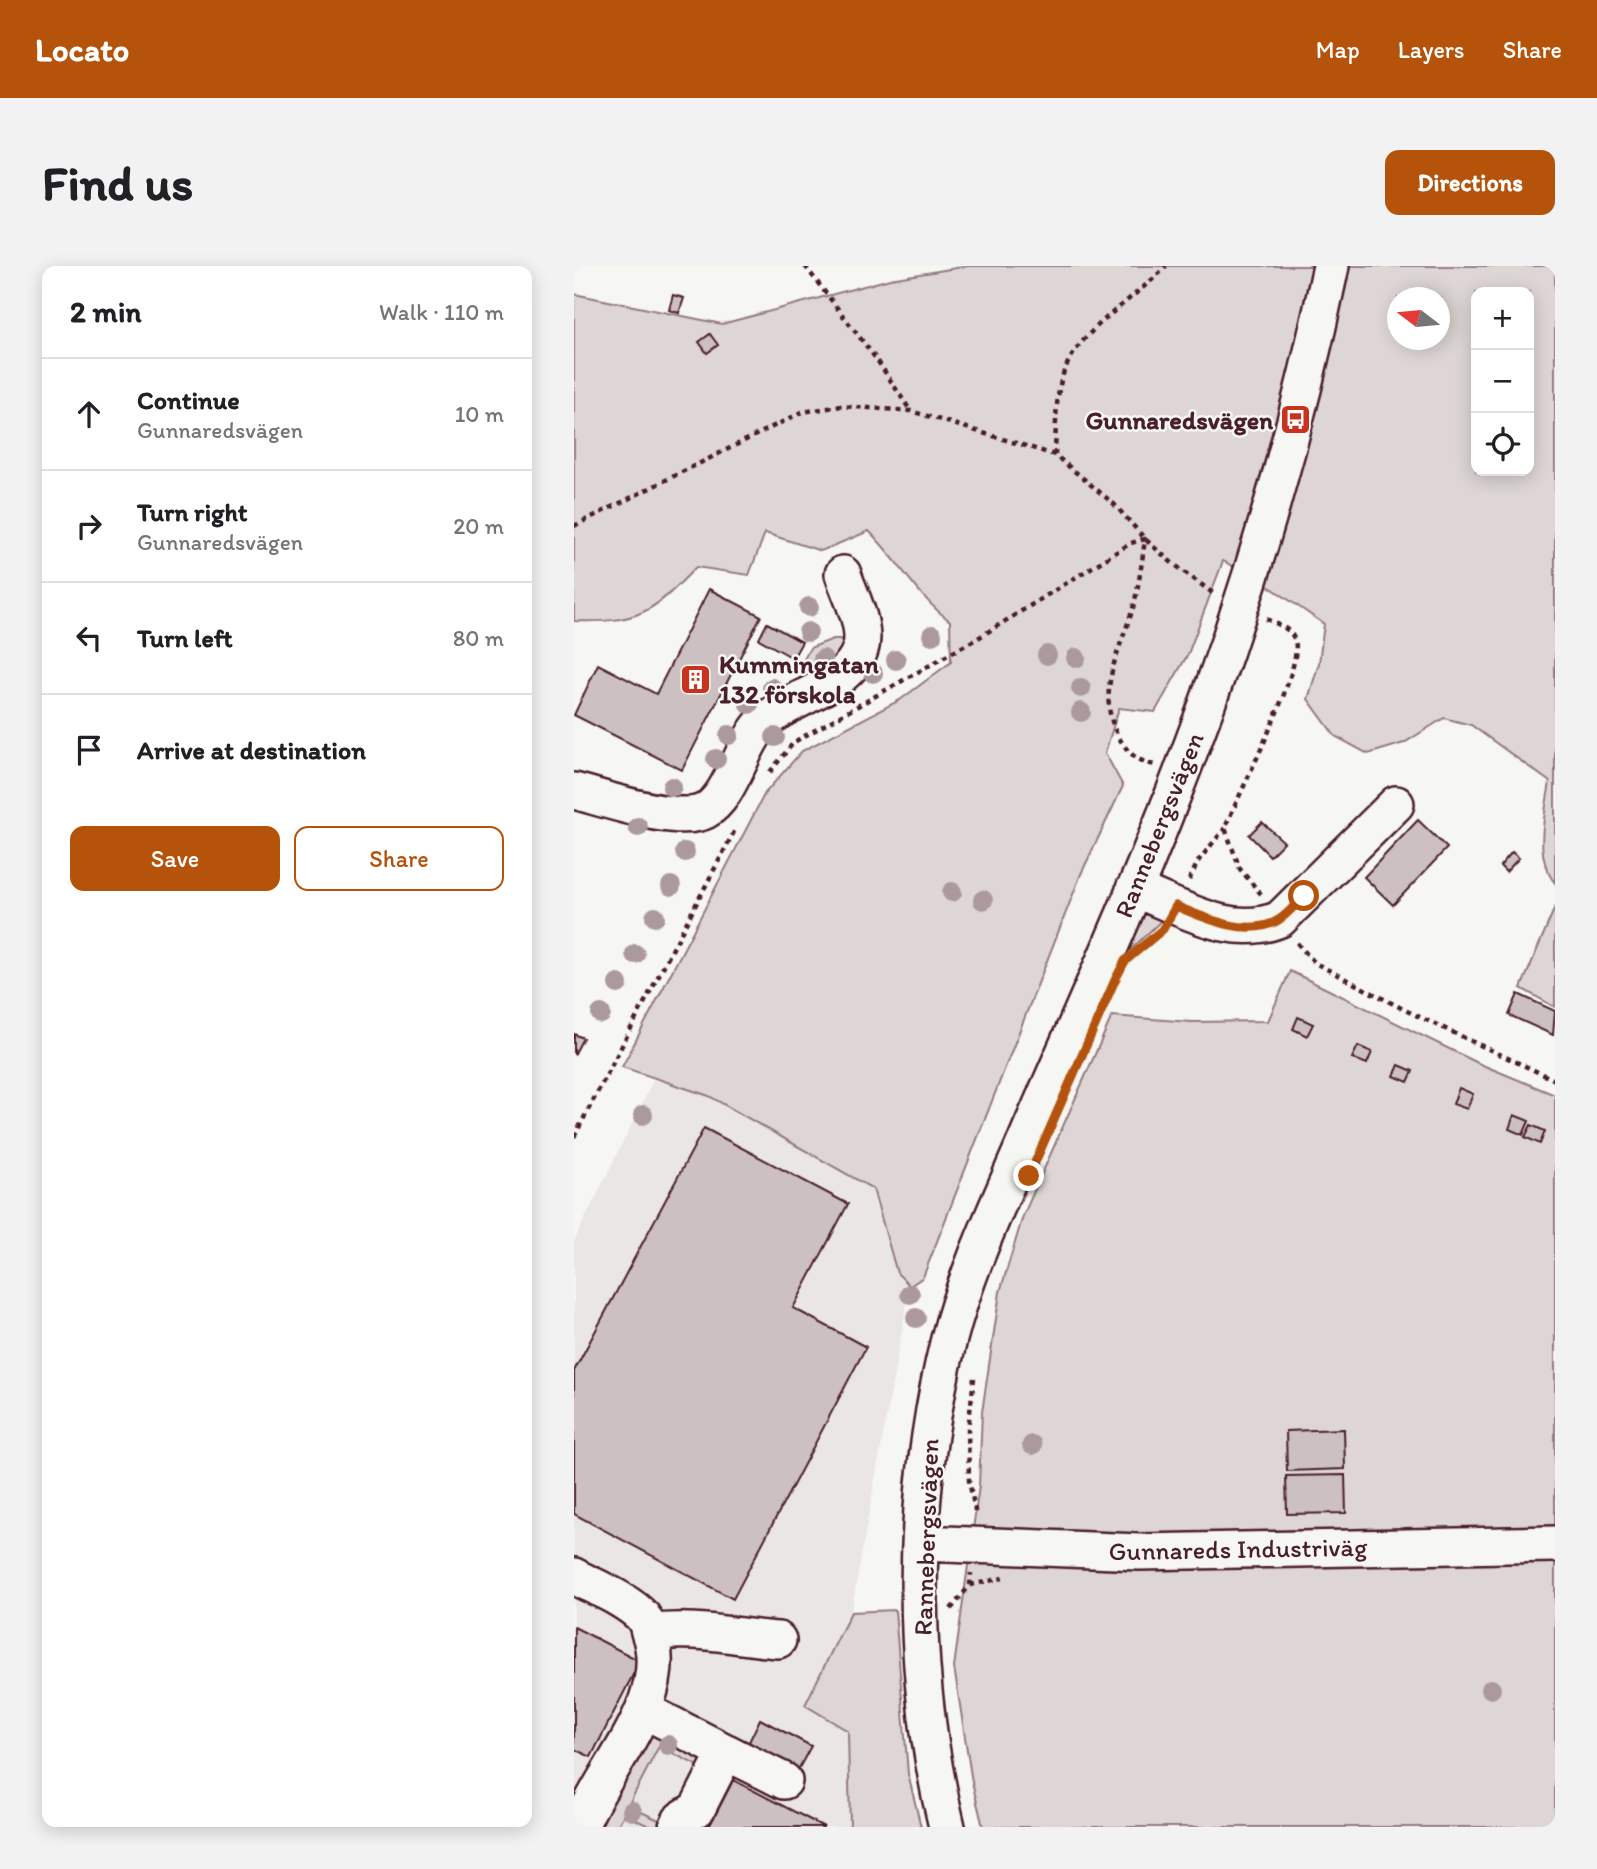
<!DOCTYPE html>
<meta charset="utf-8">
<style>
:root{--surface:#fff;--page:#f2f2f2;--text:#202124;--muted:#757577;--line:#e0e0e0;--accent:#b45309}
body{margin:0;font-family:Itim,sans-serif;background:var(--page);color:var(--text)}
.controls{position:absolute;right:21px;top:21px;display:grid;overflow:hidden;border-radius:14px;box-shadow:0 4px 18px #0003}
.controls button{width:63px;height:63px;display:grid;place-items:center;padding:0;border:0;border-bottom:2px solid var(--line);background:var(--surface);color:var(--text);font:35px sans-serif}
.compass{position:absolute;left:813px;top:21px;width:63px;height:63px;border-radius:50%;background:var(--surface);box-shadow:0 4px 18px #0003;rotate:286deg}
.stop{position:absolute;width:21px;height:21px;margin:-16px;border:5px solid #b45309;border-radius:50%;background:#fff}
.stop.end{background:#b45309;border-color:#fff;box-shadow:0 2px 7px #0008}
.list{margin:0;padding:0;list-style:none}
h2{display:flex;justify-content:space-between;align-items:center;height:91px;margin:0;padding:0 28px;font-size:30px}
h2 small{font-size:23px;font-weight:400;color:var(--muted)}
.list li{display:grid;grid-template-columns:46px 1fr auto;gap:21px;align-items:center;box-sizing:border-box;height:112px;padding:0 28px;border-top:2px solid var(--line)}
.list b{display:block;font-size:26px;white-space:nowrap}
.list p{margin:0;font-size:23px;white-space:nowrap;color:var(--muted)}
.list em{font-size:23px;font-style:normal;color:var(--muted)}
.actions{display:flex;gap:14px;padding:21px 28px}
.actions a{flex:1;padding:16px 0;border:2px solid var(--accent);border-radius:14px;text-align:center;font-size:24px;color:var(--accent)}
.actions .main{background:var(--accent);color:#fff}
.icon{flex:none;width:38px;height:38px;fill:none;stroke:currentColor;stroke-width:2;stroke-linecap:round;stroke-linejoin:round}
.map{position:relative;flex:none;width:981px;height:1561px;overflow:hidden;border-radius:14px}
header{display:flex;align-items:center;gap:42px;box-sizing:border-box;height:98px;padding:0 35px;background:var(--accent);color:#fff}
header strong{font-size:33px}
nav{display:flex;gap:38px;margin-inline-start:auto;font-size:24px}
.intro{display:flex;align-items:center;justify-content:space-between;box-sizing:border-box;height:168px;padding:0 42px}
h1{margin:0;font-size:49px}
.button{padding:18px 32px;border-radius:14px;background:var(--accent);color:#fff;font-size:24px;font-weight:700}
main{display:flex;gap:42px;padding:0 42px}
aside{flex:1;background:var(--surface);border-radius:14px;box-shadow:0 4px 18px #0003}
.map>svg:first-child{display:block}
.built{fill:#e9e6e3}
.green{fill:#ddd6d5;stroke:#947a80;stroke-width:2;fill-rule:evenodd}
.building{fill:#ccc1c0;stroke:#4a1f2b;stroke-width:2}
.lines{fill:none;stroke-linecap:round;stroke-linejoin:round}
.minor-casing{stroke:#4a1f2b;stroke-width:40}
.path{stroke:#4a1f2b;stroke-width:4.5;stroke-dasharray:5 5;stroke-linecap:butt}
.minor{stroke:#f6f6f2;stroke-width:35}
.tree{fill:#ac999c}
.route{stroke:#b45309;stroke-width:9}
.labels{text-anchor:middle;stroke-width:5;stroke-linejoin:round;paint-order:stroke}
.poi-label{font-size:26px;font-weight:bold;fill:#4a1f2b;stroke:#f6f6f2;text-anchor:end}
.street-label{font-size:26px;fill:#4a1f2b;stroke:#f6f6f2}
</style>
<header>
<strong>Locato</strong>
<nav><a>Map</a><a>Layers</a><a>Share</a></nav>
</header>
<div class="intro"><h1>Find us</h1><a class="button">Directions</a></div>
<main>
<aside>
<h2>2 min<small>Walk · 110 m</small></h2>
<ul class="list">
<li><svg class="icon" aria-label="ahead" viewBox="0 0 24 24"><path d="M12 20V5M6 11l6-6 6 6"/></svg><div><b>Continue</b><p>Gunnaredsvägen</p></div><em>10 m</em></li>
<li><svg class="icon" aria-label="right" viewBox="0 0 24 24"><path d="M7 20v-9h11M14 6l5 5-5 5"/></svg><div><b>Turn right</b><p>Gunnaredsvägen</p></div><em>20 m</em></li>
<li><svg class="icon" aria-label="left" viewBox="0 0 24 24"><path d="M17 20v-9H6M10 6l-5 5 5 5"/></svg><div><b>Turn left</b></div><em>80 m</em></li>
<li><svg class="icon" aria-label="arrive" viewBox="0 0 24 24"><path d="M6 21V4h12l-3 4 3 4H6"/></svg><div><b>Arrive at destination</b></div></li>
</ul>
<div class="actions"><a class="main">Save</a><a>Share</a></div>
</aside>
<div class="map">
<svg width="981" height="1561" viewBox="0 0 981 1561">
<rect width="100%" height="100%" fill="#f6f6f2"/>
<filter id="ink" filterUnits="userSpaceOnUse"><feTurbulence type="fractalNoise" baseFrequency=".0143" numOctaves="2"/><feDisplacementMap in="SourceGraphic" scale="14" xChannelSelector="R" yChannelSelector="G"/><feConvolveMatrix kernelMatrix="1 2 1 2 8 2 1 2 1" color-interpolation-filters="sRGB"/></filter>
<g filter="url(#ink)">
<!-- built -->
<path class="built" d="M81,811L135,830L299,923L323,1007L336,1020L277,1346L232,1438L274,1465L276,1561H0V975Z"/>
<!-- green -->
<path class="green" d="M394,0H981V617C959,589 971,549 976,516L897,459L870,452L830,477L794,488L761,470L734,433L745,397L750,358L699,323L649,295L614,388L581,446L545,442L531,487L549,520L507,608L349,1011L336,1020L323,1007L299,923L135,830L48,801L191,527L228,485L326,434L377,396L376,355C342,329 326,296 295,265L247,285L191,267L175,309L122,301C78,347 65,357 0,355V28L148,58L316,13ZM902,26H955V205H902ZM824,32H866V74H824Z
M259,373H266L274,384L239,413L229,395L236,382Z
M981,641V741L947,722Z
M575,645L589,653L546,694L569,648Z
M716,705L906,798L981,829V1561H409L398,1516L380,1401L405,1220L408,1146L426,1026L449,950L538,750L617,756L694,755Z
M321,1344L334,1508L347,1561H276L274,1465L231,1439L277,1346Z
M73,1464L131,1491L126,1501L85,1480L54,1540L87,1555V1561H77L50,1548L43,1561H20Z"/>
<!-- building -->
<path class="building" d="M99,29L110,32L105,47L95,44Z
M136,68L144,79L133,87L125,76Z
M135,323L187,350L108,504L0,449L24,398L82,428Z
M193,357L228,376L219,392L185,373Z
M844,554L873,582L819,639L790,611Z
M688,556L710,576L696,590L675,569Z
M938,586L945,592L932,606L926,600Z
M944,728L981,745L979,769L935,749Z
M724,751L739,758L733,770L719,763Z
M0,768L9,772L0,789Z
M784,780L798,786L793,798L778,792Z
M825,799L839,805L834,816L820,810Z
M885,822L899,828L893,843L879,838Z
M940,849L955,855L949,869L935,863Z
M957,859L971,865L966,878L951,871Z
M130,862L274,938L219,1042L292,1081L159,1333L0,1248V1105Z
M770,1163L771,1203L713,1205L712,1165Z
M771,1209L772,1247L713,1248L712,1210Z
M0,1361L66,1395L17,1491L0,1483Z
M186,1453L237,1480L224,1504L174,1478Z
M159,1514L250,1561H135Z"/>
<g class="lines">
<defs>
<path id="minor" d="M0,525C29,532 104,559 131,545C156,532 167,482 186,460C212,431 274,422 286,384C294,361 276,330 269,308
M560,623C605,640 657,674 706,653L822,538
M347,1277L565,1286L981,1278
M0,1310C22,1322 52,1333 69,1351C72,1355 74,1361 75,1366C100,1432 29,1502 6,1561
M76,1367C120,1360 161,1371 204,1374
M69,1444L152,1486L123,1543L107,1553L103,1561
M152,1486L210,1515
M373,1561C335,1404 336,1229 375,1073C393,1004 424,939 452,874C498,766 548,659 591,549C663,369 718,190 757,0"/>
</defs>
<!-- minor casing -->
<use href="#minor" class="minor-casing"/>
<!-- path -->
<path class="path" d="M231,0L303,94L336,144
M481,189C482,166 481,142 486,119C497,66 558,37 592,0
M0,260L228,146L267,140L337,145L481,189L540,238L571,273L597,296L640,328
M196,506L220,476L404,372L557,277L571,273C568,296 565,319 559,342C545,387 519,430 547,475C556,489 564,495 581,499
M615,614L625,594L651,562
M687,628L666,603L651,562C665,527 730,403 721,375C717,362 703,358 692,353
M723,677L741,697L833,745L981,814
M571,680L587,665
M0,871L162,562
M400,1112L394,1163L395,1215L402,1249
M396,1319L429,1312
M377,1343L396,1319L397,1307"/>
<!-- minor -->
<use href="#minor" class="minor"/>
</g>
<!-- trees -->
<g class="tree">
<circle cx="235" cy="341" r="10"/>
<circle cx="234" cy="366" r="10"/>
<circle cx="358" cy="369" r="10"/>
<circle cx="473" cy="389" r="10"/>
<circle cx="502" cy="392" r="10"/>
<circle cx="249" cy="393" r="10"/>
<circle cx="322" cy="394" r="10"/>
<circle cx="299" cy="407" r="10"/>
<circle cx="198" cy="422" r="10"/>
<circle cx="507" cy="422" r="10"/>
<circle cx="175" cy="438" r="10"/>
<circle cx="507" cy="446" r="10"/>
<circle cx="155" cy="469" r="10"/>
<circle cx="201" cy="471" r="10"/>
<circle cx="142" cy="493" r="10"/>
<circle cx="98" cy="521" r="10"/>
<circle cx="64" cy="561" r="10"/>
<circle cx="111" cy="586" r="10"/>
<circle cx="97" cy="620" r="10"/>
<circle cx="378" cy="626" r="10"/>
<circle cx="409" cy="634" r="10"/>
<circle cx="81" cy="651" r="10"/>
<circle cx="61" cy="688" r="10"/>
<circle cx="44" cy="718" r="10"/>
<circle cx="27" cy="748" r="10"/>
<circle cx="69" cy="849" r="10"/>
<circle cx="336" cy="1028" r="10"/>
<circle cx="342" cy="1052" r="10"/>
<circle cx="458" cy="1179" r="10"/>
<circle cx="917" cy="1423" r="10"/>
<circle cx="94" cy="1479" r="10"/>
<circle cx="58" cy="1545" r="10"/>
</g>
</g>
<g class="lines" filter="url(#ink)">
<!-- route -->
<path class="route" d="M455,910L541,714L551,695L589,663L602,640C630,652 677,673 706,653C715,647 722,638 730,630"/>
</g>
<!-- icons -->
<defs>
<symbol id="bus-square" viewBox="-11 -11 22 22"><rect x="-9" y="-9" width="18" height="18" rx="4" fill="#c8321e" stroke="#f6f6f2"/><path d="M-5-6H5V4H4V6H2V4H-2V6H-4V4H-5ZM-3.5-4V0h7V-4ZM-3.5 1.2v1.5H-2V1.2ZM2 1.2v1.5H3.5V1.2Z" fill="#fff"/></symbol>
<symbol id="building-square" viewBox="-11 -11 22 22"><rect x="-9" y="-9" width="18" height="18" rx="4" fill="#c8321e" stroke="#f6f6f2"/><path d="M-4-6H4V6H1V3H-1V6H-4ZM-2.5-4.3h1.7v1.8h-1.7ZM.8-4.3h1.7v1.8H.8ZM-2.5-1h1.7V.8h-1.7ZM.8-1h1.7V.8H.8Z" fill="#fff"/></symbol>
</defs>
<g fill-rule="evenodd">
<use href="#bus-square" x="704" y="136" width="35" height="35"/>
<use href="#building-square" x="104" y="396" width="35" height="35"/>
</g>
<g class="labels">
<!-- poi labels -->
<g class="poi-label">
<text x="699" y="163">Gunnaredsvägen</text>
<text x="145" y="407" text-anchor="start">Kummingatan<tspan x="145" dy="30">132 förskola</tspan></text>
</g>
<!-- street labels -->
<g class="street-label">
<text transform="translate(585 559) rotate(-68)" y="9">Rannebergsvägen</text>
<text transform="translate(352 1271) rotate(-88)" y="9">Rannebergsvägen</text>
<text transform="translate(664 1283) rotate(-1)" y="9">Gunnareds Industriväg</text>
</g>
</g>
</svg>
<div class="controls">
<button>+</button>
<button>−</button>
<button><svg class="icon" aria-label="locate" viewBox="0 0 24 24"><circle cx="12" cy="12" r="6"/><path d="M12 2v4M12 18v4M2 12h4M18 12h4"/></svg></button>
</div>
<svg class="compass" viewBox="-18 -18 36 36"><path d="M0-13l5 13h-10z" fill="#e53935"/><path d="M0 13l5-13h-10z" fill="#757577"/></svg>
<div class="stop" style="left:730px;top:630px"></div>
<div class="stop end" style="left:455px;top:910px"></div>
</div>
</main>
